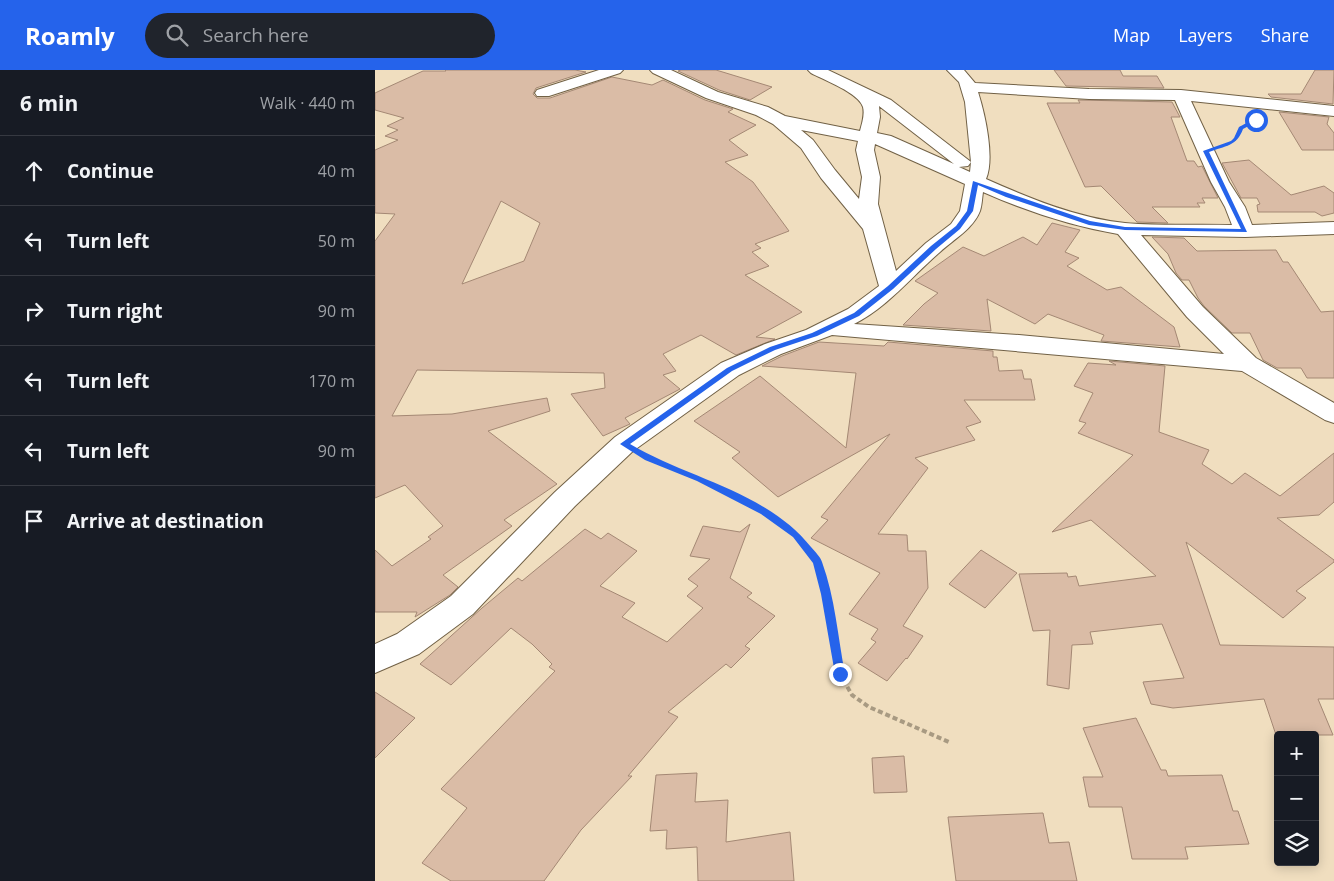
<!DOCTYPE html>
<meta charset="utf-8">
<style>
:root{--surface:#171b24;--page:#20242c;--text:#f1f3f6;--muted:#9ea1a6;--line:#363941;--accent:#2563eb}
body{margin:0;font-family:"Open Sans",sans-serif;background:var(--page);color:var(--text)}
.controls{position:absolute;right:15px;bottom:15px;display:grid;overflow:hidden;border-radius:5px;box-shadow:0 2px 12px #0003}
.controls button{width:45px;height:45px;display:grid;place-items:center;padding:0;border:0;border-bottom:1px solid var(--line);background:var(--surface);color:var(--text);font:25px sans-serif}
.stop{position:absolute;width:15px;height:15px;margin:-11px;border:4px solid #2563eb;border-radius:50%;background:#fff}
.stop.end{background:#2563eb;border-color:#fff;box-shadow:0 1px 5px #0008}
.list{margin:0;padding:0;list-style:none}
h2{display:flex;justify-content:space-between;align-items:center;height:65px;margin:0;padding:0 20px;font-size:21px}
h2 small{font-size:16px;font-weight:400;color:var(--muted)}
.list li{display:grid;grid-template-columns:32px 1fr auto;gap:15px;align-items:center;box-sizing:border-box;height:70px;padding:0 20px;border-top:1px solid var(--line)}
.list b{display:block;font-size:19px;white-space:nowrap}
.list em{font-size:16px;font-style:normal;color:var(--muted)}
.icon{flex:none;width:28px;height:28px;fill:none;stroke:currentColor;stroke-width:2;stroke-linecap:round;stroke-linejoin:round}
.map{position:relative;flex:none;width:959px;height:811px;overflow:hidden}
header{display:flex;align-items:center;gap:30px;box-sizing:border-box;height:70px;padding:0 25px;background:var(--accent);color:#fff}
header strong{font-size:24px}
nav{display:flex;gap:28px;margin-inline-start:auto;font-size:18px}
.search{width:350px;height:45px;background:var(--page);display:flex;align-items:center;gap:12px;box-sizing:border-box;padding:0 18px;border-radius:28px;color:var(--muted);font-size:19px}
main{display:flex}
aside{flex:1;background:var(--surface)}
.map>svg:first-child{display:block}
.building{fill:#dabca6;stroke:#a48874;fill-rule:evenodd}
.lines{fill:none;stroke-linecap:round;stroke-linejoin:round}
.minor-casing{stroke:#716146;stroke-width:2}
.path-far2{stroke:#a89a82;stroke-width:2;stroke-dasharray:2.5 2;stroke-linecap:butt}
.path-far1{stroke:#a89a82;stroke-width:3;stroke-dasharray:4 2.5;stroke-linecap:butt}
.path{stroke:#a89a82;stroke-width:4;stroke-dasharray:5 3;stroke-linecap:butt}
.minor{fill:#fff;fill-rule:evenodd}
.route{fill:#2563eb}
</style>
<header>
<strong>Roamly</strong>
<div class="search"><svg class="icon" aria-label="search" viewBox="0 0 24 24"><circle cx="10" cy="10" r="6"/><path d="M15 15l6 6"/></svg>Search here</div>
<nav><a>Map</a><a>Layers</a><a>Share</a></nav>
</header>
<main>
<aside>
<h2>6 min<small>Walk · 440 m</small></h2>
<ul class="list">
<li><svg class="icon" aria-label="ahead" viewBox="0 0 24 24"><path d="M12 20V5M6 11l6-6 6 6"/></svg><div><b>Continue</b></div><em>40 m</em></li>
<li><svg class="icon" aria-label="left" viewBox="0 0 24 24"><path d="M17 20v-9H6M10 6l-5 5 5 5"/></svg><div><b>Turn left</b></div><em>50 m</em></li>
<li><svg class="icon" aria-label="right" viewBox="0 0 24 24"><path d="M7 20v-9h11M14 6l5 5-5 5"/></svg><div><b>Turn right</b></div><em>90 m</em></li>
<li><svg class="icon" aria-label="left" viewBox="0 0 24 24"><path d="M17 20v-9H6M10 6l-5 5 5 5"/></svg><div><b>Turn left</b></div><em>170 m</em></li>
<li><svg class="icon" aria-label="left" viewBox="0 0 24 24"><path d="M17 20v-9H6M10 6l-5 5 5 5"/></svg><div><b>Turn left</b></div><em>90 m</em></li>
<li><svg class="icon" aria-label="arrive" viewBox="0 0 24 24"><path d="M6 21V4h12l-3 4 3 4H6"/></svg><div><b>Arrive at destination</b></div></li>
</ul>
</aside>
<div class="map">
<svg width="959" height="811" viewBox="0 0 959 811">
<rect width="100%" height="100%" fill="#f0debf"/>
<!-- building -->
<path class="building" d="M70,0H200L211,2L161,18L158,24L162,28H175L237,7L277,15L288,10L330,30L358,39L353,42L381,55L354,70L373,85L350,92L378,112L414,161L380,174L386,178L377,182L394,196L370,205L427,242L381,267L400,269L361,285L326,265L288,284L301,301L288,305L305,319L250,348L255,354L228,366L196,324L230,318L229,303L42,300L17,346L77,344L172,328L175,341L113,361L182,414L129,450L137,456L68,505L83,517L75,525L40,547L42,542H0V480L17,496L56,469L53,467L68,456L30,415L0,428V171L20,144L0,143V80L23,70L10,66L23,60L12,56L29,48L0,40V23L48,1H71ZM126,131L165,153L149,191L87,214Z
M306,0H341L397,17L375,30L344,20L303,1Z
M679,0H745L748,6H782L789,18L691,16Z
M940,0H959L958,34L896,27L893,24H926Z
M703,30L797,32L805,47H796L812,91H819L823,97L827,96L843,128H827L830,133H822L825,137H777L793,153L762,152L726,116L710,117L672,33H705Z
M904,42L954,47L952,54L959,63V80H927Z
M874,90L916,125L949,116L959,123V143L947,146L940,142H883L882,135L885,134L882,128H866L847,93Z
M677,153L705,160L690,182L704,188L692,196L732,220L746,217L799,257L805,277L726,271L729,265L673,244L660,254L612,229L616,261L528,255L549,234L563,223L540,211L588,177L609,186L648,167L662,175Z
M777,167L809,168L822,181L901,180L908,192H913L946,242L959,241V308H932L926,298H902L888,290L875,263H857L829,236L823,228L814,210H807L801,203L793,184Z
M444,272L509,276L513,272L618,281V287H622L624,301L647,300L649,309H656L660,330H589L606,352L591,357L600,370L540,388L553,398L503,464L532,465L533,481H551L553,518L528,556L548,566L532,589L531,588L512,611L483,593L501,572L496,569L503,559L474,544L505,503L436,468L453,450L446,447L515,364L403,427L357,388L365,382L319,351L385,306L471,378L481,303L387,296L407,286Z
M734,291L790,296L784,362L834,380L827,394L857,414L870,403L905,426L959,383V432L944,445L902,448L959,490V492L921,521L931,528L908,548L811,472L845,575L959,577V629H943L958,665H901L889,629L798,638L776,634L768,612L809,608L787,554L715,562L718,574L697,575L694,619L672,615L675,560L658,561L644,504L692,503L693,507L701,506L704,516L781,506L716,450L677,462L758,385L703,363L711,353L704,351L718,323L699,316L713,293L741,295Z
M375,454L355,508L377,523L372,527L400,546L370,576L375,579L356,598L351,594L293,642L303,647L253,706H257L206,760L169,811H76L47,793L92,738L66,719L180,601L174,597L177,594L157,574L136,558L76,615L45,594L107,538L143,508L147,511L210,459L226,469L233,463L262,481L225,516L260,533L247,547L292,572L328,538L312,526L323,516L313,509L335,489L315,486L328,456L365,462Z
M606,480L642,503L610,538L574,514Z
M0,622L40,648L0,688Z
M761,648L786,700H791L793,706L847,705L858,741H863L874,774L810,777L813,789H757L747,737H714L708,707H728L708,658Z
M529,686L532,722L499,723L497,688Z
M322,703L320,732L353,730L351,772L415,762L419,811H323L322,777L291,779L292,760L275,761L281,705Z
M668,743L674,773L694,772L702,811H581L573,747Z"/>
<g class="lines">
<defs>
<path id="minor" d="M224,0H248L245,3L174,26H162L160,23L162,20Z
M275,0H296L343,22L393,37L410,46L485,61C487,53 490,45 488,37C484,23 449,10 436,3L433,0H453L516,30L596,92L590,32L584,12L572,0H589L600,13L714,19L806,20L959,36V46L816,31L854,112L870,137L877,155L959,152V164L870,167L766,165L828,237L881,288L959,333V353L950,350L867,301L457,265L406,284L364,305L258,381L200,436L98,544L44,584L0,603V574L22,564L76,526L180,422L240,367L346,293L390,274L431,260L473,239L504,216L488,159L446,108L426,78L398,54L381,45L331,28L278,3ZM603,22L714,29L800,30L836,112L850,137L857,155C822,154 785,156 750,153C702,148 654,128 611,109C620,88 610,44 603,22ZM504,36L579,94L516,66L502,63L505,47ZM426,60L483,71L481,80L487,107L484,129L460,100L438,70ZM500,74L590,114L585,141L576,154L551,173L521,201L503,134L505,107L499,80ZM596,92L595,102L584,97L593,96ZM608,122C651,141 697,156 743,164L812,247L849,284L644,265L479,254C513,237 537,206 565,182C579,169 598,159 605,141C607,135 607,128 608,122Z"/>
</defs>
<!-- minor casing -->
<use href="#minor" class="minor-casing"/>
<!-- path-far2 -->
<path class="path-far2" d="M851,75L860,70L865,58L876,52"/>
<!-- path-far1 -->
<path class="path-far1" d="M273,389L325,409L389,441L421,465L443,492L453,533"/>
<!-- path -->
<path class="path" d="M452,532L465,604L477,625L494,637L574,672"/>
<!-- minor -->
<use href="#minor" class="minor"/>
</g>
<!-- route -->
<path class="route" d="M881,48L883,51L868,59C862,76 850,76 834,82L872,162L750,160L714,155L631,127L603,115L598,141L585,159L561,179L518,219L484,246L442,266L400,280L357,301L255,374C314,409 391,421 436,477C440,482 445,486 447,492C460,527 463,568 470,604L469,608H462L460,604L446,524L438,493L418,467L386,444L322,411L270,390L245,374L352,298L395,277L437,263L479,243L513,216L556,176L581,156L592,141L598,111L715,151L750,157L866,159L828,81L856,71L859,68L864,57Z"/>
</svg>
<div class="controls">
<button>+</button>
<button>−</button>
<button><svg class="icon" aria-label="layers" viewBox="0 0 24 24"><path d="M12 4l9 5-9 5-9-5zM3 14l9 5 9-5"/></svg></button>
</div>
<div class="stop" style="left:881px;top:50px"></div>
<div class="stop end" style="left:465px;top:604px"></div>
</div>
</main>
